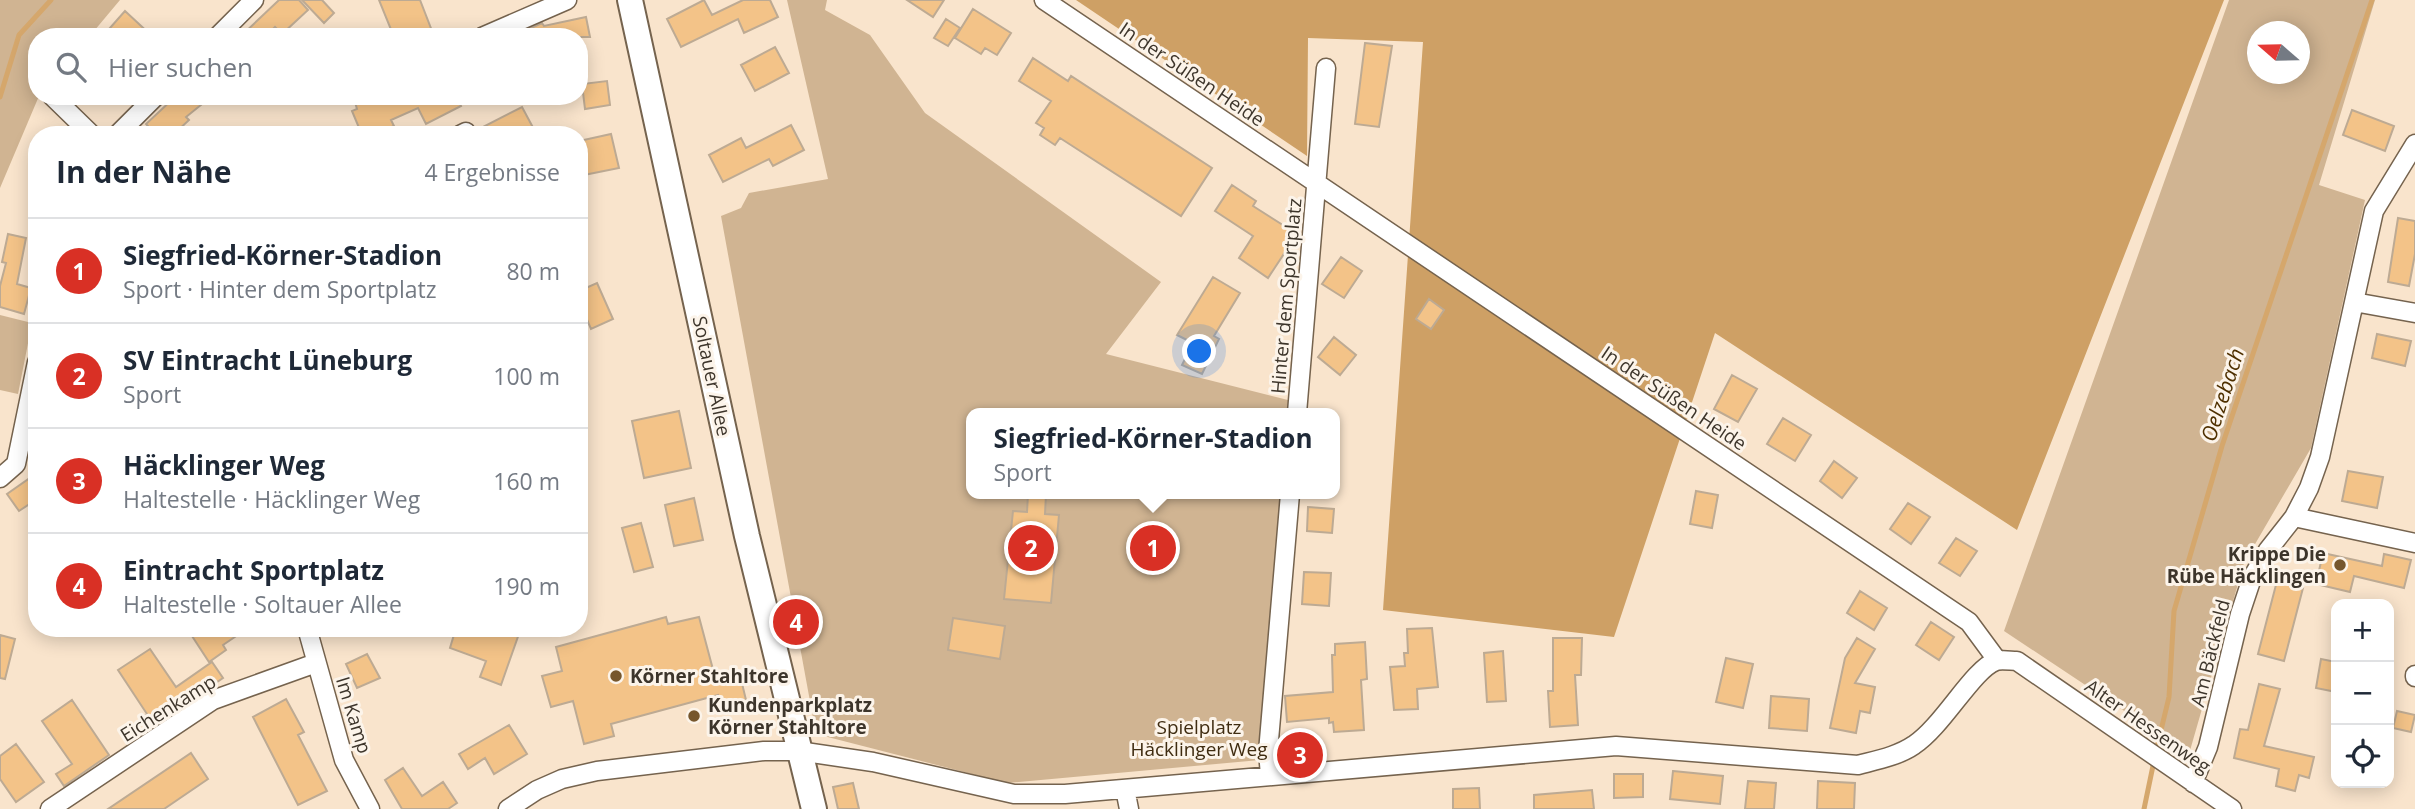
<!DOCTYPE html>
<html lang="de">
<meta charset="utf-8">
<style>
:root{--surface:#fff;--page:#f2f2f3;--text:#1f2937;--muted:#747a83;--line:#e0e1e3;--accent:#d93025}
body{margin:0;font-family:"Open Sans",sans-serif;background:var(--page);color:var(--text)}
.controls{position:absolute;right:21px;bottom:21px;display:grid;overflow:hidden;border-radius:14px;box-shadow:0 4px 18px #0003}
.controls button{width:63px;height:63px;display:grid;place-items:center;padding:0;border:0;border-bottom:2px solid var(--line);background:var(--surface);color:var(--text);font:35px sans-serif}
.compass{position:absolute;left:2247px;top:21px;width:63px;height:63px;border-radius:50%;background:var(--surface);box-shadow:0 4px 18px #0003;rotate:290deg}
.you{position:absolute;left:1200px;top:352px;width:24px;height:24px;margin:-18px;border:5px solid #fff;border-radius:50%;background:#1a73e8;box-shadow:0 0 0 10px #1a73e833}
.badge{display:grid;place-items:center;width:46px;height:46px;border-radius:50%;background:var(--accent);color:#fff;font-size:23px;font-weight:700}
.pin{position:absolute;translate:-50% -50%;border:4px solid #fff;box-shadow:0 2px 7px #0006}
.popup{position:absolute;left:966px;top:408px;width:374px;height:91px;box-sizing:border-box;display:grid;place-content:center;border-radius:14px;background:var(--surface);filter:drop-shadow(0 2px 5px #0005);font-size:23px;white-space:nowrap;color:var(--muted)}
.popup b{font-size:26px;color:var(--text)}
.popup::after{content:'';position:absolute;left:50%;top:100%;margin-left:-14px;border:14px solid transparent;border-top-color:var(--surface)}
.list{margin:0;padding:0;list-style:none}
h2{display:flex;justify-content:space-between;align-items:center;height:91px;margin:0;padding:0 28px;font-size:30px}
h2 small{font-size:23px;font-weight:400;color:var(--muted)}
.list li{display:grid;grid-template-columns:46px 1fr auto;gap:21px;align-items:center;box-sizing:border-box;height:105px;padding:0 28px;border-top:2px solid var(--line)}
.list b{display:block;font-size:26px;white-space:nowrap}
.list p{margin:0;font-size:23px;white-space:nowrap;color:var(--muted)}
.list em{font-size:23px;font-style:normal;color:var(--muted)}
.icon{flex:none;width:38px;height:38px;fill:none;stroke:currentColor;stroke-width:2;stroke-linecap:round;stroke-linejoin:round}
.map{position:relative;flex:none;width:2415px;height:809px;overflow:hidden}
.search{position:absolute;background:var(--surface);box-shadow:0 4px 18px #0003;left:28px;top:28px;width:560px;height:77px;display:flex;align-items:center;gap:18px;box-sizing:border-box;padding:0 24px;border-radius:28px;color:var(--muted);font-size:26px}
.panel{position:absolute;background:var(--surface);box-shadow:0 4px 18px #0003;left:28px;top:126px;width:560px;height:511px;border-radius:28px}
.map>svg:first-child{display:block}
.green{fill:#d0b492;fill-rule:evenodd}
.forest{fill:#cea065}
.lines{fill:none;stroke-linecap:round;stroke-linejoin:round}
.stream{stroke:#d5a76c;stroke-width:5}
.building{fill:#f3c388;stroke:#bdaa93;stroke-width:2}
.street-casing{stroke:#75634e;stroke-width:21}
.secondary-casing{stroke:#75634e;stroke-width:28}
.street{stroke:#fff;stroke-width:18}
.secondary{stroke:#fff;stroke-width:24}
.poi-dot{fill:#76562c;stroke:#fcf4ea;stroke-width:2.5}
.labels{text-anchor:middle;stroke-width:6;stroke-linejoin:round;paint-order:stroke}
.street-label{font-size:19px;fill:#3d352b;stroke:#fcf4ea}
.poi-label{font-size:19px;font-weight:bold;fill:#3d352b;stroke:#fcf4ea;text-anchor:start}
.park-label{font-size:19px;fill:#3f2c11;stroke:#fcf4ea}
.water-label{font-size:21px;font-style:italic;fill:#4f3000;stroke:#fcf4ea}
</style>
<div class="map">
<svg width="2415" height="809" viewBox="0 0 2415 809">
<rect width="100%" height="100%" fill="#f9e4cc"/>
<!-- green -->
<path class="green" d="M0,0H120L89,37H37V96H39L0,188Z
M787,0H827L825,10L870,35L925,113L1161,282L1106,354L1292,401V413H971V494H1285L1260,760L1007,783L816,734L721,216L741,208L749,193L828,179Z
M2229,0H2375L2319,185L2365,200L2311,448L2244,563L2189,754L2004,631ZM2258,32H2300V74H2258Z
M0,315L32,323L18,394L0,390Z"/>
<!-- forest -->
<path class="forest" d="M1076,0H2224L2017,530L1715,333L1614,637L1383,610L1423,42L1308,38L1307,156Z"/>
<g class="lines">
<!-- stream -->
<path class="stream" d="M0,97L19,35L51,0
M2156,751L2169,697L2174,611L2222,446L2372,0
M2144,809L2154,761"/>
</g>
<!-- building -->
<path class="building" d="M279,0H299L308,10L282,34L275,27L265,37H240Z
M302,0H322L334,13L324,23Z
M379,0H420L432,31L417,37H394Z
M704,0L712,15L743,0H770L778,17L744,33L738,19L681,47L667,19Z
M907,0H944L933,17Z
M973,9L1011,33L997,55L985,48L981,54L955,38Z
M125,11L153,37H102Z
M586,17L590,37H511L542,23L544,26Z
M946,19L960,28L948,46L934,38Z
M1365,43L1392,46L1379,127L1355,124Z
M775,47L789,73L755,91L741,65Z
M1033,58L1068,81L1071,76L1212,168L1181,216L1060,138L1055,145L1040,135L1044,128L1036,123L1051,101L1019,81Z
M607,81L610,105L585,109L582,84Z
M176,96H212L186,117L189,120L173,135H156L146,124Z
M370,96H456L461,106L426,124L418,108L391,120L394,126L372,135H362L352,111L357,109L355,102Z
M522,107L537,135H478L477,130Z
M2352,110L2394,126L2385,151L2343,135Z
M791,125L804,150L773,166L769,159L723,182L709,155L741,138L746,148Z
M611,134L619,168L579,176V141Z
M1232,185L1256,201L1253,206L1297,234L1268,278L1239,258L1253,236L1215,211Z
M2398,218L2415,221V254L2409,286L2388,282Z
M8,234L26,238L17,284L31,288L24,314L0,307V286L6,263L2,262Z
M1341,257L1362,271L1344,298L1322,284Z
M1213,277L1240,293L1214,336L1219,339L1202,374L1182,365L1193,343L1177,335Z
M597,283L613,319L591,329L579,301V291Z
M1429,299L1444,310L1431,329L1416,319Z
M2377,334L2411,341L2405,366L2372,358Z
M1334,337L1356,355L1340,375L1318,357Z
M1732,375L1757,389L1738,422L1714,409Z
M679,411L691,468L644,478L632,421Z
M1783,418L1811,435L1795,461L1767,444Z
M1834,461L1857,478L1842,498L1820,481Z
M2348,471L2383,477L2377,508L2342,501Z
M37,473V499L19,511L7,494Z
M1696,491L1718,495L1712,528L1690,524Z
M1028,494H1046L1045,514L1059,515L1051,603L1004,599L1013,511L1027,512Z
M694,498L703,540L674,546L665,505Z
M1908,503L1930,517L1911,544L1890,529Z
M1308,507L1334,509L1332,533L1307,531Z
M641,523L653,567L634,572L622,528Z
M1956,538L1977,551L1960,576L1939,563Z
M2323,553L2382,566L2384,554L2411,560L2404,588L2354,576L2350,592L2316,584Z
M1304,572L1331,573L1329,606L1302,604Z
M2277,581L2303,588L2284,661L2258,654Z
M1860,591L1887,608L1874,630L1847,613Z
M666,617L668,624L699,617L715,677L739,671L746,700L721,706L718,695L633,718L611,724L614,736L584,744L573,701L551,707L542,676L562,671L556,647Z
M953,618L1005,626L1000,659L948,650Z
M1931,622L1954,637L1939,660L1916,645Z
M203,628H248L223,645L226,650L209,662L192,636Z
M456,628H521L501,685L480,677L486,661L450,648Z
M1432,628L1438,687L1417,689L1418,709L1394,710L1390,667L1405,666L1404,653H1408L1407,629Z
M0,635L15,639L5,679L0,678Z
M1553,638H1582L1581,675H1575L1578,725L1550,727L1548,691H1553Z
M1857,638L1875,649L1855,683L1875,687L1870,713L1860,711L1856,733L1830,728L1845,658Z
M1365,642L1367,679L1361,680L1364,730L1334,732L1333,722L1329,723V718L1287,722L1285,696L1333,692L1332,655H1335V644Z
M150,649L176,687L212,662L223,678L152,726L145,716L147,714L118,670Z
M1503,651L1506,701L1487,702L1484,653Z
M367,654L380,678L357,688L346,664Z
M1726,658L1753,664L1743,708L1716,702Z
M2321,659L2336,662V692L2316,688Z
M2259,684L2280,689L2264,746L2314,757L2309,778L2299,775L2295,791L2276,786L2279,769L2234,758L2240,729L2248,730Z
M1771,696L1809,699L1807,731L1769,728Z
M286,699L304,732L298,735L327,791L298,805L253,717Z
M72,700L109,755L64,786L56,774L72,764L42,721Z
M2397,711L2415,715L2411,732L2393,728Z
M509,725L527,754L494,774L485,758L468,769L459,754Z
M16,744L44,782L16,802L0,779V756Z
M191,753L208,779L164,809H108Z
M403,768L422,796L443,782L457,803L448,809H402L385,780Z
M1673,771L1723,776L1720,804L1670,799Z
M1614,774H1643V797L1614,798Z
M1748,781L1776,783L1774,809H1745Z
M1818,781L1855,783L1854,809H1817Z
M853,783L859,809H838L833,787Z
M1479,788L1480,809H1453V789Z
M1592,790L1594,809H1534V795Z"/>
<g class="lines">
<defs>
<path id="street" d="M1044,0L1969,622L1997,660
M217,37L254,0
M482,37L567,0
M52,96L92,135
M117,135L156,96
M460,135L466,132L467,135
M2354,302L2415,313
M1297,413L1326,68
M0,478L16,464L37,362
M2294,517L2415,543
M307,628L344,760L370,809
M2415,677V675
M1270,775L1268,752L1290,494
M2193,783L2208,747L2240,614L2252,578L2268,550L2294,517L2309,488L2320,457L2374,211L2415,144
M1125,789L1129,809
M50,809L213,700L316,663
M508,809L537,790L562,779L597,771L764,751H798L873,762L1014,794H1065L1616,746L1858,765C1877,760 1898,756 1914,745C1943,726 1973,669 1996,661C2002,659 2011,661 2017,661L2232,809"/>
<path id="secondary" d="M630,0L747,536L814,809"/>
</defs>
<!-- street casing -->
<use href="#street" class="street-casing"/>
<!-- secondary casing -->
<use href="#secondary" class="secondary-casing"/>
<!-- street -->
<use href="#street" class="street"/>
<!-- secondary -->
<use href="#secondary" class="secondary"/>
</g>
<!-- markers -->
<g class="poi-dot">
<circle cx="2340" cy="565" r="7"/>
<circle cx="616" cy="676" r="7"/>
<circle cx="694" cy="716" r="7"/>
</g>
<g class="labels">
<!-- street labels -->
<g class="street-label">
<text transform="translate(1192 74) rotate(34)" y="7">In der Süßen Heide</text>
<text transform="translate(1286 296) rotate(-85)" y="7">Hinter dem Sportplatz</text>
<text transform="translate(712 376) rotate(78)" y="7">Soltauer Allee</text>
<text transform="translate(1674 398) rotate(34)" y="7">In der Süßen Heide</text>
<text transform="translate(2210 653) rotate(-76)" y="7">Am Bäckfeld</text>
<text transform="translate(168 708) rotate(-32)" y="7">Eichenkamp</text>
<text transform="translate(354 715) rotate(73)" y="7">Im Kamp</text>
<text transform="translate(2148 726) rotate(35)" y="7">Alter Hessenweg</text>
</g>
<!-- poi labels -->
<g class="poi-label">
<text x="2326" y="561" text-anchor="end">Krippe Die<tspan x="2326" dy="22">Rübe Häcklingen</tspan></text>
<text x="630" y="683">Körner Stahltore</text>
<text x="708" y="712">Kundenparkplatz<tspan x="708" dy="22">Körner Stahltore</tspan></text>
</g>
<!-- park labels -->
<g class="park-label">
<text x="1199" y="734">Spielplatz<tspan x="1199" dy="22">Häcklinger Weg</tspan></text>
</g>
<!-- water labels -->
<g class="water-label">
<text transform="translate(2223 395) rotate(-72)" y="7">Oelzebach</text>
</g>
</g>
</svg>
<div class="controls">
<button>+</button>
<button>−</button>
<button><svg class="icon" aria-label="locate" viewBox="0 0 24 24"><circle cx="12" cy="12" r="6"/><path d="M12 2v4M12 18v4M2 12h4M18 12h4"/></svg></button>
</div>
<svg class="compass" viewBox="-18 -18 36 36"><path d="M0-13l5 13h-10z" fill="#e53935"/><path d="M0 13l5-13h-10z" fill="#747a83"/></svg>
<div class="you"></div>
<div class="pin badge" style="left:1153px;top:548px">1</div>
<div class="popup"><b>Siegfried-Körner-Stadion</b>Sport</div>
<div class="pin badge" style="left:1031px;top:548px">2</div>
<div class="pin badge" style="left:1300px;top:755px">3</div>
<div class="pin badge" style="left:796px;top:622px">4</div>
<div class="search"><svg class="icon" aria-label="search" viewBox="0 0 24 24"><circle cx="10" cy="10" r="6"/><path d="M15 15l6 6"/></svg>Hier suchen</div>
<section class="panel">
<h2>In der Nähe<small>4 Ergebnisse</small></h2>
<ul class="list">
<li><span class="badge">1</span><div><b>Siegfried-Körner-Stadion</b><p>Sport · Hinter dem Sportplatz</p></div><em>80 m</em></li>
<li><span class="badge">2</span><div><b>SV Eintracht Lüneburg</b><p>Sport</p></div><em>100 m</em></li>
<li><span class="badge">3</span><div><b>Häcklinger Weg</b><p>Haltestelle · Häcklinger Weg</p></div><em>160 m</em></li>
<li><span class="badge">4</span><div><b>Eintracht Sportplatz</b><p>Haltestelle · Soltauer Allee</p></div><em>190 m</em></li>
</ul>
</section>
</div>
